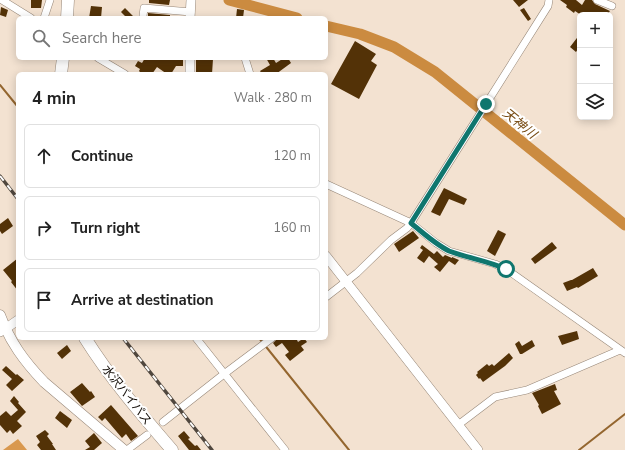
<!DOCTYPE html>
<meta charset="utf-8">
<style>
:root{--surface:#fff;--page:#f6f6f6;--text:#222;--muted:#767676;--line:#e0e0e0}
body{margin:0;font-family:"Nunito Sans","Noto Sans JP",sans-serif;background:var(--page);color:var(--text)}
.controls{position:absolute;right:12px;top:12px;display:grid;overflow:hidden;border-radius:6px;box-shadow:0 2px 10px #0003}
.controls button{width:36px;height:36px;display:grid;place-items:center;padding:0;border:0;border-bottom:1px solid var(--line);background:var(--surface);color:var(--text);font:20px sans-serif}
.stop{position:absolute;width:12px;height:12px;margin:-9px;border:3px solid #0f766e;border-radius:50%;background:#fff}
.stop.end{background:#0f766e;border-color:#fff;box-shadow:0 1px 4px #0008}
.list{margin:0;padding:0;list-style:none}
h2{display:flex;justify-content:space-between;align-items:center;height:52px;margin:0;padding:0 16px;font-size:17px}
h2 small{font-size:13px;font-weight:400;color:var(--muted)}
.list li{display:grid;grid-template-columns:26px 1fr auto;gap:12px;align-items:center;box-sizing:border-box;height:64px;margin:0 8px 8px;padding:0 8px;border:1px solid var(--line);border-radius:6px}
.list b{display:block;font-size:15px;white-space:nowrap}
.list em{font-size:13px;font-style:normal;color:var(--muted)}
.icon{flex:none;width:22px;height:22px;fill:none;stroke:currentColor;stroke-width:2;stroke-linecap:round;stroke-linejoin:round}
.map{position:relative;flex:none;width:625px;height:450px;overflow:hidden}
.search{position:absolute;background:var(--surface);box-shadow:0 2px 10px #0003;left:16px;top:16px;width:312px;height:44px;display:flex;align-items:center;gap:10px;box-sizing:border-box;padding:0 14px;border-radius:6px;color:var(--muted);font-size:15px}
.panel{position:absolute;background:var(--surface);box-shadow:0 2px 10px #0003;left:16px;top:72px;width:312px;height:268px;border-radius:6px}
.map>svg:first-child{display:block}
.forest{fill:#d9984e}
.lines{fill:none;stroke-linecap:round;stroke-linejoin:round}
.stream{stroke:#94662f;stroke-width:2}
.river{stroke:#cb8b40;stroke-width:11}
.building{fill:#533207}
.minor-casing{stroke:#978778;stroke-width:8}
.tertiary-casing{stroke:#978778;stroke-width:10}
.secondary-casing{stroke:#978778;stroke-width:11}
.trunk-casing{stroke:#978778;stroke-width:13}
.minor{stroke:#fff;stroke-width:7}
.tertiary{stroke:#fff;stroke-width:9}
.secondary{stroke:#fff;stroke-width:10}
.trunk{stroke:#fff;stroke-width:12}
.rail-casing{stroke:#50473e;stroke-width:3.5}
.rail{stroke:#fff;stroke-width:2;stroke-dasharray:6;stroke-linecap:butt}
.route{stroke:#0f766e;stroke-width:5}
.labels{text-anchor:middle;stroke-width:4;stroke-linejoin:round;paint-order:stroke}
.street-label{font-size:12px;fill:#140e08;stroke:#fff}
.water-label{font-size:13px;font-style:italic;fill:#784c15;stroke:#fff}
</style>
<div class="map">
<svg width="625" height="450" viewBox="0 0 625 450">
<rect width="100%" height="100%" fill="#f3e2d1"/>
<!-- forest -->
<path class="forest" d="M18,439L27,450H3Z"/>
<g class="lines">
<!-- stream -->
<path class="stream" d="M0,85L18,107
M259,338L349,450
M579,450L625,414"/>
<!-- river -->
<path class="river" d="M229,0L297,18
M326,26L360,34L394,47L435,72L625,225"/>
</g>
<!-- building -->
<path class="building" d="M31,0H42L41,8H31Z
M149,0H170L169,5L149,3Z
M513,0H528L519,7Z
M560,0H576L582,5L585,0H592L595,4L610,11L607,15H591L585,12L583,15H581L575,11L574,13L566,7L567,5Z
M91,6L102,7L101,18H89Z
M1,7L8,10L6,17L0,15Z
M125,8L135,18H127L121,12Z
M524,8L531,19L528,21L520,10Z
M237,9L244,10L243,18H236Z
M148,13L170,15V18L148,17Z
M580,34V46L576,52L570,47Z
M355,41L376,54L371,61L377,65L359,99L331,84Z
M145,58H183V66H176L171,74H167L157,67L152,74H142L139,71L140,69L135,66L138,61L142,63Z
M196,58L213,59L212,74H196Z
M266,58H273L276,63L284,58H288L291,63L276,74H262L260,71L270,65Z
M444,188L467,199L464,205L449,199L440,216L431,212Z
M8,218L13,226L2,234L0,231V224Z
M498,230L506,234L495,256L487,251Z
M413,231L419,238L399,252L394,244Z
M552,242L557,248L535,264L531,259Z
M422,245L434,254L437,251L443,257L445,255L452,258V257L459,260L455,265L449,261L440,272L434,267L438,264L429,256L424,263L417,258L423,250L420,248Z
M18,258V291L11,282L12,281L3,270Z
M593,268L598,276L578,288L577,287L567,291L563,283L571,280H572Z
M577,331L579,339L562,345L558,336Z
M277,338H296L298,342L304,338L307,342L301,346L304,350L290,361L285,355L289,352L282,343L276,347L273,343L276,340Z
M532,340L535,346L522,354H520L515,344L519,341L522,346Z
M67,345L71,351L62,359L57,353Z
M509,353L513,358L505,366L483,382L480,378L479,379L476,375L478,373L477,372L487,364L489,366L492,364L494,366Z
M6,366L16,375L17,374L24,380L12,391L6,385L12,379L2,370Z
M82,383L90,392L91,391L95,397L82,406L70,392Z
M555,384L557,390L554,391L561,404L542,414L538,406L539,405L532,393Z
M14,396L19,402L18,403L26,412L17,421L22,426L13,434L10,430L7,433L0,425V416L6,411L11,416L18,410L10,401Z
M111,405L138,436L131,441L126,434L122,438L105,418L102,421L98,417Z
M60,411L72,420L67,428L55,418Z
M45,430L49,434L47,436L53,444H52L56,450H41L37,445L40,442L36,436Z
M184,431L190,438L188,439L195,446L197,445L201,450H189L178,436Z
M94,433L102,443L94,450H85L90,447L85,441Z"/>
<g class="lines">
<defs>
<path id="minor" d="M2,0L31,18
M597,0L612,6
M143,16L144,8L191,12
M44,18L50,0
M98,58L125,74
M245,58L250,74
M326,184L411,223L436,243L449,251L495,264L506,269L625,353
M326,297L357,273L391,240L407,228L411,223L548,6L549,0
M196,338L285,450
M163,422L224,374L272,338
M458,425L495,397L527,390L620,350
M127,450L147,435"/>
<path id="tertiary" d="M190,18L191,0
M190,74V58
M326,256L478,450
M0,332L5,329L18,320"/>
<path id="secondary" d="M0,315C10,342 24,361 44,382L124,450"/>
<path id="trunk" d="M67,18L68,0
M61,74L63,58
M85,338C110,378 141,414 172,450"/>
</defs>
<!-- minor casing -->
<use href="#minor" class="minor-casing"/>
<!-- tertiary casing -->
<use href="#tertiary" class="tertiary-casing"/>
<!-- secondary casing -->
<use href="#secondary" class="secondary-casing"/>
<!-- trunk casing -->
<use href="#trunk" class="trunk-casing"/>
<!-- minor -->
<use href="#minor" class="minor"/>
<!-- tertiary -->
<use href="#tertiary" class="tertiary"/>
<!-- secondary -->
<use href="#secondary" class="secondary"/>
<!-- trunk -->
<use href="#trunk" class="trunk"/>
<defs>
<path id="rail" d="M0,176L18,199
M123,338L212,450"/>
</defs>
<!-- rail casing -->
<use href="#rail" class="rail-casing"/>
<!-- rail -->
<use href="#rail" class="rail"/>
</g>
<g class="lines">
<!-- route -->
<path class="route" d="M486,104L411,223C423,233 435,244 449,251C468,258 488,261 506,269"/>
</g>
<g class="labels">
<!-- street labels -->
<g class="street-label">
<text transform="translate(127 395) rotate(52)" y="4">水沢バイパス</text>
</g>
<!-- water labels -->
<g class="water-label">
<text transform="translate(520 123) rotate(39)" y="5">天神川</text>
</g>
</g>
</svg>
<div class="controls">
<button>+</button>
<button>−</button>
<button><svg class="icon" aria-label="layers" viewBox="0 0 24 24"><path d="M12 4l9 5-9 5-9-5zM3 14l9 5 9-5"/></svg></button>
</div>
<div class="stop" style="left:506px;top:269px"></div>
<div class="stop end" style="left:486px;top:104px"></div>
<div class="search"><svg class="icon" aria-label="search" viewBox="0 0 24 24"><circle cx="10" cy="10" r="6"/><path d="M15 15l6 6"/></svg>Search here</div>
<section class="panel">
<h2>4 min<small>Walk · 280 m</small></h2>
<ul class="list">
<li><svg class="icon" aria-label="ahead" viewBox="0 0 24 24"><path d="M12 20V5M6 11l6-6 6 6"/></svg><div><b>Continue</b></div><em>120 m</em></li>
<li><svg class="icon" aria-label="right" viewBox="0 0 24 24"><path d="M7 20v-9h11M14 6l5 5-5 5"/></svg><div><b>Turn right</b></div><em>160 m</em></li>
<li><svg class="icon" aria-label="arrive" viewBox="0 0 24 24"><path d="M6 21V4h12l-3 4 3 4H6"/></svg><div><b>Arrive at destination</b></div></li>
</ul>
</section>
</div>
